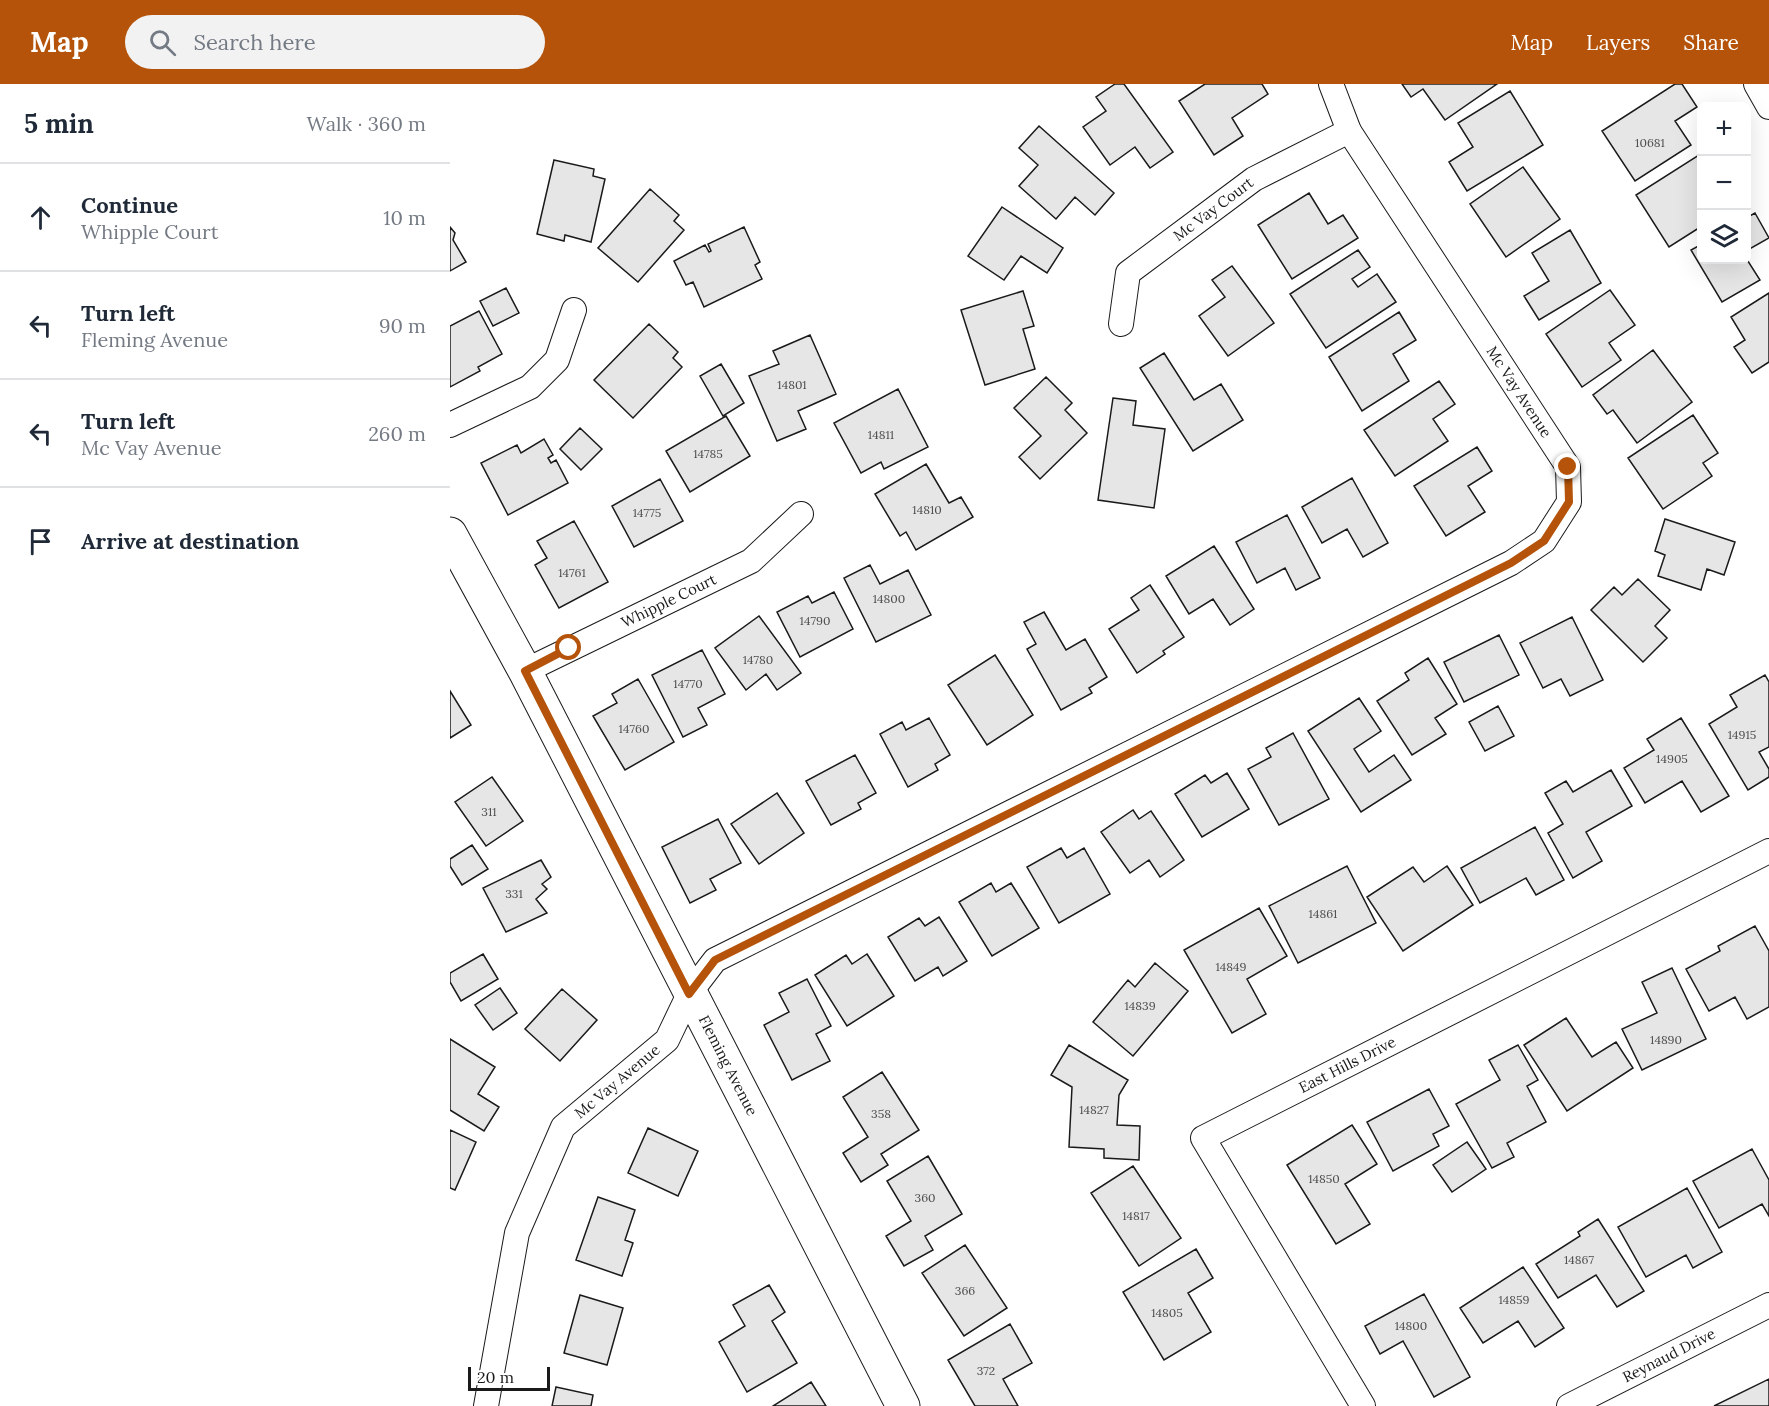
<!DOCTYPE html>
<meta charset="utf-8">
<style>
:root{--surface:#fff;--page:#f2f2f3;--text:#1f2937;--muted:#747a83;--line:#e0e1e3;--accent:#b45309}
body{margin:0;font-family:Lora,serif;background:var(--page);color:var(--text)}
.controls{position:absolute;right:18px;top:18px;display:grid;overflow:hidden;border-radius:9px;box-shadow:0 6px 24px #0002}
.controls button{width:54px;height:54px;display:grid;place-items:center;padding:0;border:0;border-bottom:2px solid var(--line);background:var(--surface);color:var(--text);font:30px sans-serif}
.scale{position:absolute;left:18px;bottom:15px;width:82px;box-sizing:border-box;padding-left:6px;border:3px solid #1a1a1a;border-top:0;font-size:16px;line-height:21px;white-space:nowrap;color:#1a1a1a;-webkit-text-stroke:4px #fff;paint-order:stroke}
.stop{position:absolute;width:18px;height:18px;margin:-14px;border:4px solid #b45309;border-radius:50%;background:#fff}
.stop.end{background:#b45309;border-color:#fff;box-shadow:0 2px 6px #0008}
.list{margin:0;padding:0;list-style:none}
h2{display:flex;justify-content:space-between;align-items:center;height:78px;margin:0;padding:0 24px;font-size:26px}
h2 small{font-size:20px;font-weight:400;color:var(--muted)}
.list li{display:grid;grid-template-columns:39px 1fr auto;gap:18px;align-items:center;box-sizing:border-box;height:108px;padding:0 24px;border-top:2px solid var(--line)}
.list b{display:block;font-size:22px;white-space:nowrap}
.list p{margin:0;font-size:20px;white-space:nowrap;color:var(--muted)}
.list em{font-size:20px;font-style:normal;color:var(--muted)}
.icon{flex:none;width:33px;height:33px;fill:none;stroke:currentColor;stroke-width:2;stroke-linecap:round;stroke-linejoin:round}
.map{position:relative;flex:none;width:1319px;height:1322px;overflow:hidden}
header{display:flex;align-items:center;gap:36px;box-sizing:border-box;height:84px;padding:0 30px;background:var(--accent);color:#fff}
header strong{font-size:28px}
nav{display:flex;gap:33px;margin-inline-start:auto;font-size:21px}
.search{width:420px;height:54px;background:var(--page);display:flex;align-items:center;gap:15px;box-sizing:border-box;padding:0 21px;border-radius:33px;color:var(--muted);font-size:22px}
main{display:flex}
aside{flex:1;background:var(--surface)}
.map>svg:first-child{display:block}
.building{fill:#e6e6e6;stroke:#1a1a1a;stroke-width:1.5}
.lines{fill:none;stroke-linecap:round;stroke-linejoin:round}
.street-casing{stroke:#1a1a1a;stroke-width:26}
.secondary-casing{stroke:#1a1a1a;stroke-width:35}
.street{stroke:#fff;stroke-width:24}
.secondary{stroke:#fff;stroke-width:33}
.route{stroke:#b45309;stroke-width:8}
.labels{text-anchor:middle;stroke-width:4.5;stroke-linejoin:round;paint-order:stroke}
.number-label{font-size:12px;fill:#4d4d4d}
.street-label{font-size:15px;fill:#1a1a1a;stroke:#fff}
</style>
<header>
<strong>Map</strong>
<div class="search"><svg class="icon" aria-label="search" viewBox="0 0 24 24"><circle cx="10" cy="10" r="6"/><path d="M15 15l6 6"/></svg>Search here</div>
<nav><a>Map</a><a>Layers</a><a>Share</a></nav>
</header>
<main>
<aside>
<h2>5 min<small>Walk · 360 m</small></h2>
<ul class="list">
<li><svg class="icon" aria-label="ahead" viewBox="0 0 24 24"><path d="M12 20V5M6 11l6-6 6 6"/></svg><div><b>Continue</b><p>Whipple Court</p></div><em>10 m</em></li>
<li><svg class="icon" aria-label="left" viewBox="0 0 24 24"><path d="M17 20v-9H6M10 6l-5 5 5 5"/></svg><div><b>Turn left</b><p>Fleming Avenue</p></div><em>90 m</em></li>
<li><svg class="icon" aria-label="left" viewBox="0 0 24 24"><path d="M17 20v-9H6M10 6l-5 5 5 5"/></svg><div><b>Turn left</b><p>Mc Vay Avenue</p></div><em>260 m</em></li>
<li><svg class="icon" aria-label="arrive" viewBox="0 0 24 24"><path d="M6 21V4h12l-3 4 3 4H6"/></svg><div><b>Arrive at destination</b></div></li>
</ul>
</aside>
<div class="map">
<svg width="1319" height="1322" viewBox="0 0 1319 1322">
<rect width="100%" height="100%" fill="#fff"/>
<!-- building -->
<path class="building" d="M665,0H674L723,68L700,84L685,63L660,81L633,43L656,27L646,13Z
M755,0H812L818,10L782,34L793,52L764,71L729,17Z
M952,0H1047L995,36L973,5L961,13Z
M1225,0H1232L1247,23L1225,37L1241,61L1185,97L1152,47Z
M1060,7L1093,61L1017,107L999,78L1023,63L1008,39Z
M589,42L664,109L645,131L625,113L606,135L569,102L588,81L569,64Z
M1252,69V142L1219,163L1186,111Z
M104,76L144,85L143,92L155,95L141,158L115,151L114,157L87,150Z
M1073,83L1110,135L1056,173L1020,120Z
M200,105L229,131L224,137L234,146L188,198L148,164Z
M859,109L878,140L893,131L908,154L842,195L808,141Z
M552,123L613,164L597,189L571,172L554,196L518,172Z
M1305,129L1319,154L1296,167V134Z
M0,143L5,149L3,156L16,178L0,187Z
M294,143L310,178L305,181L312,195L254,223L243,198L236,201L224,177L255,161L259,168L261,167L258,160Z
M1120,146L1151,199L1089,236L1074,212L1099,197L1082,169Z
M1252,160V176L1296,174L1310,196L1272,218L1241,166Z
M908,166L920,183L902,195L908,203L927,190L946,218L876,264L840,210Z
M782,182L824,239L778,272L749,232L775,213L762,196Z
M56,204L69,229L43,242L30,217Z
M1160,206L1185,241L1159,259L1171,276L1132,303L1096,250Z
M573,207L584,242L573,245L585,285L535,301L511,226Z
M1319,209V278L1302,289L1284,263L1295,256L1281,233Z
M29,227L52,270L28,283L30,287L0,303V242Z
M949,228L966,256L943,270L959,297L912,327L879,273Z
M199,240L228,268L223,274L232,283L183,334L144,296Z
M360,251L386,310L348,327L356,345L327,357L299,292L329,280L323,267Z
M1203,266L1242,318L1187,359L1163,326L1157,330L1143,311Z
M714,269L744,316L771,300L793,336L743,367L690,284Z
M271,280L294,319L273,332L250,292Z
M596,293L622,319L615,326L637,349L590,395L569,373L591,352L564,324Z
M989,297L1005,320L983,335L998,357L945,392L914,346Z
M448,305L478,363L434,385L431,378L411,389L384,339Z
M663,314L686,317L683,341L715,345L704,424L648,416Z
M1243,331L1268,369L1253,379L1262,392L1213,425L1178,374Z
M276,332L300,372L240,408L216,367Z
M130,344L152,365L131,386L110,365Z
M94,355L103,371L98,374L101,379L106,376L118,399L58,431L31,379L67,361L71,369Z
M1027,363L1042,387L1018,402L1035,428L996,452L964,402Z
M476,380L499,419L511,413L523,433L466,466L456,448L450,452L425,410Z
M902,394L938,459L913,473L897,445L872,459L852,423Z
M210,395L233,437L184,463L162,422Z
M837,431L870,494L846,506L835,484L807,499L786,458Z
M1215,435L1285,458L1274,491L1257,485L1251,506L1208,492L1215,471L1205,467Z
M124,437L158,498L109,524L85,481L97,474L87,457Z
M764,462L804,525L780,541L763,515L739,530L716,492Z
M420,481L430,500L458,486L481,531L426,558L394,494Z
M1188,495L1220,526L1205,542L1217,554L1193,578L1141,526L1164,503L1172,511Z
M700,501L734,553L713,567L715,570L687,589L659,545L689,526L681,514Z
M384,508L403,545L350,573L327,528L358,512L362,519Z
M594,528L616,566L635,555L657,593L639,604L642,609L611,626L577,565L586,560L574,538Z
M309,532L351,589L327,606L316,590L296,606L265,564Z
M1122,533L1153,596L1120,612L1111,595L1093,604L1070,559Z
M1049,551L1069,591L1014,618L994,578Z
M252,566L275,610L248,624L257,641L233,653L202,591Z
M545,571L583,631L537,661L498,601Z
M978,574L1007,620L985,634L996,650L962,671L927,617L959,596L955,589Z
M1315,591L1319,598V663L1309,668L1319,685V693L1298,706L1259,640L1287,623L1280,611Z
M188,595L224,658L175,686L143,632L167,619L162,610Z
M0,607L21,641L0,654Z
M909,614L931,647L904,665L919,688L944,671L961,696L911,728L858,647Z
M1048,622L1064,652L1035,667L1019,638Z
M479,634L500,671L485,680L488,686L458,703L430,650L452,638L456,646Z
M1231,634L1279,712L1251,728L1232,697L1195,719L1174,684L1204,666L1197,655Z
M843,649L879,715L829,741L798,685L821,673L816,664Z
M405,671L426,709L408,719L411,725L381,741L356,697Z
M1161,686L1182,722L1136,748L1152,777L1123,794L1098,749L1113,740L1095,709L1116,697L1123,708Z
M777,689L799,725L752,753L725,710L755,691L761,699Z
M42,693L73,737L36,762L5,718Z
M327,709L354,749L309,780L281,740Z
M683,726L689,735L701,727L734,776L710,793L699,776L680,789L651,748Z
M268,735L291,779L260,795L266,806L240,819L212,763Z
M1085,743L1114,796L1086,811L1076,794L1030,819L1011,784Z
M22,761L38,785L12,801L0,782V775Z
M611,764L617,774L634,764L660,810L609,839L577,783Z
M91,776L101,793L92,800L97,805L86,815L97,829L56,848L33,804Z
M897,782L926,839L848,879L819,822Z
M997,782L1023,821L953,867L917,813L963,783L974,798Z
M541,799L546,808L561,799L589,844L542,872L509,818Z
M809,824L837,872L797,895L816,930L782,949L734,866Z
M489,833L517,877L493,892L488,883L465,897L438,853L469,834L475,842Z
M1305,842L1319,867V923L1297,935L1285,913L1259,927L1236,885L1270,867L1268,862Z
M33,870L48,895L11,917L0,898V889Z
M417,870L444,912L397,942L365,891L396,871L402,880Z
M705,879L738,907L683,972L643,938L678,896L685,903Z
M1222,884L1256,955L1192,986L1172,945L1207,929L1192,898Z
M357,895L381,942L366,950L380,977L342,996L314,941L339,928L329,909Z
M50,904L67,929L43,946L25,921Z
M112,905L147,936L110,977L75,945Z
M1116,934L1142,973L1166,958L1183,984L1117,1027L1074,961Z
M0,955L45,983L28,1010L49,1023L34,1047L0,1026Z
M619,961L678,996L669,1011L667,1041L690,1042L689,1076L654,1074V1065L619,1063L622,1003L601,991Z
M1068,961L1088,996L1077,1002L1096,1038L1057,1059L1064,1073L1042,1084L1006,1020L1050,996L1039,976Z
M432,988L469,1046L431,1070L438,1081L411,1098L393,1069L418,1053L393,1013Z
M979,1005L999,1042L983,1050L989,1062L943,1087L917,1038Z
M902,1041L927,1080L895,1100L920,1140L886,1160L837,1081Z
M198,1044L248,1067L228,1112L178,1089Z
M0,1046L26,1058L5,1106L0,1104Z
M1017,1058L1036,1085L1002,1108L983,1081Z
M1302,1065L1319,1096V1132L1312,1120L1269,1144L1243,1097Z
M478,1072L512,1130L475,1152L483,1166L454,1182L436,1152L461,1137L437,1097Z
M683,1082L731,1154L689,1182L641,1109Z
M1237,1104L1272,1168L1243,1184L1236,1171L1196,1193L1168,1143Z
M148,1113L185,1126L175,1156L183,1159L172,1192L126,1176Z
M1148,1135L1194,1207L1167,1223L1146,1191L1108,1214L1086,1180L1130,1152L1128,1148Z
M515,1161L557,1224L514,1252L472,1189Z
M746,1165L763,1194L738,1209L761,1248L714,1276L673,1208Z
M1073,1183L1114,1244L1085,1263L1068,1237L1033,1259L1010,1224Z
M319,1201L335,1228L322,1237L347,1279L297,1308L269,1258L295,1242L283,1221Z
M974,1210L1020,1293L984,1313L953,1257L930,1270L915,1242Z
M130,1211L173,1224L157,1281L114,1269Z
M560,1240L582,1279L553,1295L568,1322H525L498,1276Z
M1319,1295V1322H1264Z
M361,1298L376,1322H323Z
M106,1303L143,1311L141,1322H102Z"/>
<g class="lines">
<defs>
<g id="street">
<path d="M1306,0L1319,23"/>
<path id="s1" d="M671,240L678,189L804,95L899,47"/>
<path d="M0,341L80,303L107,276L124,226"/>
<path id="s2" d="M75,587L301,477L351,430"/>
<path id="s3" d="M36,1322L67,1149L113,1043L217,956L239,910L265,876L1061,479L1094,457L1119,418L1118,383L899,47L881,0"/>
<path id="s4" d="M913,1322L753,1054L1319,767"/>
<path id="s5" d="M1119,1322L1319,1221"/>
</g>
<g id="secondary">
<path id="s6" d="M0,450L75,587L453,1322"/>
</g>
</defs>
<!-- street casing -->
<use href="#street" class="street-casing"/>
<!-- secondary casing -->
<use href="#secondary" class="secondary-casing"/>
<!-- street -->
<use href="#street" class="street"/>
<!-- secondary -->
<use href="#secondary" class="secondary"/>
</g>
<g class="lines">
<!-- route -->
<path class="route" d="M119,564L75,587L239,910L265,876L1061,479L1094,457L1119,418L1118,383"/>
</g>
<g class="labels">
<!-- number labels -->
<g class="number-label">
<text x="1200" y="63">10681</text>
<text x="342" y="305">14801</text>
<text x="431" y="355">14811</text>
<text x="258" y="374">14785</text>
<text x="477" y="430">14810</text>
<text x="197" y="433">14775</text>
<text x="122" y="493">14761</text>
<text x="439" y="519">14800</text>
<text x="365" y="541">14790</text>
<text x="308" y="580">14780</text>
<text x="238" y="604">14770</text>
<text x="184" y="649">14760</text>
<text x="1292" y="655">14915</text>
<text x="1222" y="679">14905</text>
<text x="39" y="732">311</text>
<text x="64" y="814">331</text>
<text x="873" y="834">14861</text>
<text x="781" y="887">14849</text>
<text x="690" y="926">14839</text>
<text x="1216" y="960">14890</text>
<text x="644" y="1030">14827</text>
<text x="431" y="1034">358</text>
<text x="874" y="1099">14850</text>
<text x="475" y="1118">360</text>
<text x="686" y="1136">14817</text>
<text x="1129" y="1180">14867</text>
<text x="515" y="1211">366</text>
<text x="1064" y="1220">14859</text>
<text x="717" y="1233">14805</text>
<text x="961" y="1246">14800</text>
<text x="536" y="1291">372</text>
</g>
<!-- street labels -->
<g class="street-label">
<text dy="5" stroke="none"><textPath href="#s1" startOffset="158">Mc Vay Court</textPath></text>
<text transform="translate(1069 308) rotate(57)" y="5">Mc Vay Avenue</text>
<text dy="5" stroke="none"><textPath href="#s2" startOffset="160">Whipple Court</textPath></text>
<text dy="5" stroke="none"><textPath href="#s4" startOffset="474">East Hills Drive</textPath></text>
<text dy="5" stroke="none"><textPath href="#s6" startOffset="600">Fleming Avenue</textPath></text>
<text dy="5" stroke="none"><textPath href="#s3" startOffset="362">Mc Vay Avenue</textPath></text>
<text dy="5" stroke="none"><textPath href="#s5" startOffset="112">Reynaud Drive</textPath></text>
</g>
</g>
</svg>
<div class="controls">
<button>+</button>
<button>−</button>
<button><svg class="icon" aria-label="layers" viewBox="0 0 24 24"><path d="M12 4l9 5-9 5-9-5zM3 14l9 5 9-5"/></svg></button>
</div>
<div class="scale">20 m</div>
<div class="stop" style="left:119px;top:564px"></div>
<div class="stop end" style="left:1118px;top:383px"></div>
</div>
</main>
